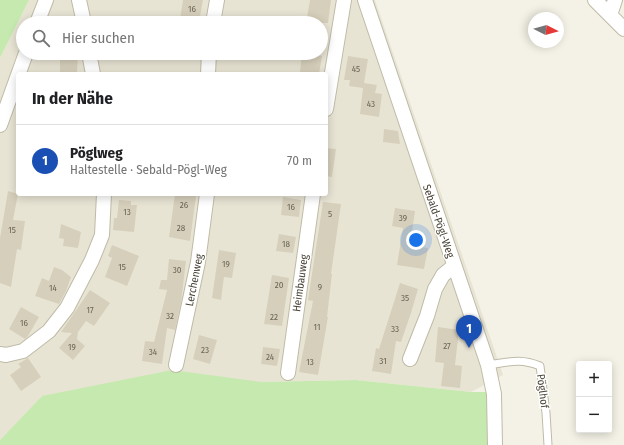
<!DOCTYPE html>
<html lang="de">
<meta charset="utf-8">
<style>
:root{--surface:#fff;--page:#f2f2f2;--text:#202124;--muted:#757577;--line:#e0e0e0;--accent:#1a73e8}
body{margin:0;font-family:"Fira Sans Condensed",sans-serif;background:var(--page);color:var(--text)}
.controls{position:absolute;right:12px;bottom:12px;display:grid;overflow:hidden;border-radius:4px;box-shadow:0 2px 10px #0003}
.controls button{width:36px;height:36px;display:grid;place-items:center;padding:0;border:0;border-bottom:1px solid var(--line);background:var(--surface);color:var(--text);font:20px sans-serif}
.compass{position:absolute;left:528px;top:12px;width:36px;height:36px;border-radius:50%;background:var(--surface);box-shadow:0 2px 10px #0003;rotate:96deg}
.you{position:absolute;left:416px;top:240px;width:14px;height:14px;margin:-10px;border:3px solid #fff;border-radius:50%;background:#1a73e8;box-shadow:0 0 0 6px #1a73e833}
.badge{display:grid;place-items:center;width:26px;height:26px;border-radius:50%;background:var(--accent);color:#fff;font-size:13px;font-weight:700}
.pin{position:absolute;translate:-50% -33px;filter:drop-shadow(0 1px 2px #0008)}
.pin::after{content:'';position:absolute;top:21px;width:14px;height:12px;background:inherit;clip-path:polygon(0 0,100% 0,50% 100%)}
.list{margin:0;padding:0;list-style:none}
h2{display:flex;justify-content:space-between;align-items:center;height:52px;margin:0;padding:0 16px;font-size:17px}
h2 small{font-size:13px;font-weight:400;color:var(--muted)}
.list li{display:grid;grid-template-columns:26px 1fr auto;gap:12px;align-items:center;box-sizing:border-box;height:72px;padding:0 16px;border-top:1px solid var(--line)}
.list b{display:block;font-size:15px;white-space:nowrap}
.list p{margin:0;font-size:13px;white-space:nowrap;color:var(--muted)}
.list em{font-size:13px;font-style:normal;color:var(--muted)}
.icon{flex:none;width:22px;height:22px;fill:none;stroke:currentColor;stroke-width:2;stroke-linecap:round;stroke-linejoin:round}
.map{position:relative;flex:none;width:624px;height:445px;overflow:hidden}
.search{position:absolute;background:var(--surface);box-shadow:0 2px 10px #0003;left:16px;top:16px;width:312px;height:44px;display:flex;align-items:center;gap:10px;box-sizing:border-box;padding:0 14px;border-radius:22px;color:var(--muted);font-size:15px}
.panel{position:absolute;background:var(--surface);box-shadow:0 2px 10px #0003;left:16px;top:72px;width:312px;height:124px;border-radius:4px}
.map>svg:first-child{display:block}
.residential{fill:#e8e4d4;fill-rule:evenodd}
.green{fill:#c5e9ae}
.building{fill:#d6cfbb}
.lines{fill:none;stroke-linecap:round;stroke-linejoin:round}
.lane-casing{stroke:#bfbba8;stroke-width:9}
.street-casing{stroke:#bfbba8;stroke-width:16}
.lane{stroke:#fff;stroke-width:7}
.street{stroke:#fff;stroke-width:14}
.labels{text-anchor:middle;stroke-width:3;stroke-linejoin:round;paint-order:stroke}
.number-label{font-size:9px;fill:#6b6556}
.street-label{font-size:11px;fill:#474235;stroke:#fff}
</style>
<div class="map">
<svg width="624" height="445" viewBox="0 0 624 445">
<rect width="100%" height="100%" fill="#f4f2e6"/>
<!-- residential -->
<path class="residential" d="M29,0H375L503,375L471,392L356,380L262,382L42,396L0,440V58ZM23,23H321V53H23ZM18,74H326V194H18Z"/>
<!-- green -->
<path class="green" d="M0,0H29L0,58Z
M172,370L262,382L356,380L471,392H488L487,445H0V440L42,396Z"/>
<!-- building -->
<path class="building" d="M183,0H203L199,22L180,19Z
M310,0H331L328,23H306Z
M60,53H78L77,74H60Z
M302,53L322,56L319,74L300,72Z
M348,56L368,59L364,83L377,85L375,93L382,94L379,117L360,114L363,88L349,86L350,80H344Z
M384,129L398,131L400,144L383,142Z
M326,148L336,149L332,177L326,176Z
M8,191L18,194L13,220L25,221L21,250L17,249L11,287L0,283V238Z
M175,194L196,196L190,241L169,237Z
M283,197L301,200L299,217L281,215Z
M119,200L131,201V205H137L134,232L113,230L114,218H117Z
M323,202L341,204L331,274H332L327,317H328L318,375L299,372L313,301L308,300Z
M395,208L415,211L410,245L428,248L424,269L397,265L403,228L392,226Z
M61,224L81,232L78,248L63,246L64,239L59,238Z
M279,234L296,237L293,253L276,251Z
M112,245L139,256L127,286L105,277L112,258L108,256Z
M219,250L236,253L232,278L224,277L221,300L212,298Z
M169,259L186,261L181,302L175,330L167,328L162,364L142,361L145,341L154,342L167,290L159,289L161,280H167Z
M54,267L62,270L71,277L66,291L59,304L35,296L42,278L49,281Z
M272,275L289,278L282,326L264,324Z
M400,283L418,289L411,313L401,342L396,341L391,374L372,371L376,348L379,349Z
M90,290L110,303L94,326L86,321L78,332L77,339L85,346L73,360L59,348L72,333L61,332Z
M21,307L39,317L28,336L25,339L9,329Z
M438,327L459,330L455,365L462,366L460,388L441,386L444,363L435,362Z
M199,335L217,340L210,364L193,359Z
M263,347L280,349L277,366L261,364Z
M28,358L41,377L21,391L10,375L21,367L18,364Z"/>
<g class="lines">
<defs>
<path id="lane" d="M488,365C509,362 520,358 540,366L546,413L548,445"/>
<path id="street" d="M79,0L84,23
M365,0L488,365L494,394L495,445
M595,0L624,29
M610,15L615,0
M37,23L46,0
M213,23L217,0
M89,53L93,74
M208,74L209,53
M326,109L344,0
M0,125L26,53
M0,354L6,355L23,351L49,331L67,308L92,260L102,235L104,194
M410,359L427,316L435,289L443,275L454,266
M176,365L198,262L207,194
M288,373L313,194"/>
</defs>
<!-- lane casing -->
<use href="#lane" class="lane-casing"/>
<!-- street casing -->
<use href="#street" class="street-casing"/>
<!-- lane -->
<use href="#lane" class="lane"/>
<!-- street -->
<use href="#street" class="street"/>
</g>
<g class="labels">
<!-- number labels -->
<g class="number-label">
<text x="192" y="12">16</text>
<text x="356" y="72">45</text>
<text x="371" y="107">43</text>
<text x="184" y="208">26</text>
<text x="291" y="210">16</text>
<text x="127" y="215">13</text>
<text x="330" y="217">5</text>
<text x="403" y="221">39</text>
<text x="181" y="231">28</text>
<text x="12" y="233">15</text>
<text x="286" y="247">18</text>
<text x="226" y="267">19</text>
<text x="122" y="270">15</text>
<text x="177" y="273">30</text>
<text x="279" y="288">20</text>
<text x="320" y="290">9</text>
<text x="53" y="291">14</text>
<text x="405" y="301">35</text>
<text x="90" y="313">17</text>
<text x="170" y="319">32</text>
<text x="274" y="320">22</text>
<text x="24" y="326">16</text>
<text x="317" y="330">11</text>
<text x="395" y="332">33</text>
<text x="447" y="349">27</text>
<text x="72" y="350">19</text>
<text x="205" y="353">23</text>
<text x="153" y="355">34</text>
<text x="270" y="360">24</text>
<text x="383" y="364">31</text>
<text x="310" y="365">13</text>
</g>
<!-- street labels -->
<g class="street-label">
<text transform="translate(439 221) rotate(71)" y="4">Sebald-Pögl-Weg</text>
<text transform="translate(194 280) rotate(-79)" y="4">Lerchenweg</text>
<text transform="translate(300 283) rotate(-82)" y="4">Heimbauweg</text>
<text transform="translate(543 391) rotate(83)" y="4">Pöglhof</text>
</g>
</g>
</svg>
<div class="controls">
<button>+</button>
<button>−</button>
</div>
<svg class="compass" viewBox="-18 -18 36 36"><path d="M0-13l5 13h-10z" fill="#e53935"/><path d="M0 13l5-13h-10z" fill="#757577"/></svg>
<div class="you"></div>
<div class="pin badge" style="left:469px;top:348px;background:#1a4fb4">1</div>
<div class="search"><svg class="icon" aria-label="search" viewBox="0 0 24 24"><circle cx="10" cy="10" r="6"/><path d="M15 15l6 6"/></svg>Hier suchen</div>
<section class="panel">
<h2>In der Nähe<small></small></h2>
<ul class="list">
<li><span class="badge" style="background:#1a4fb4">1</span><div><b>Pöglweg</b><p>Haltestelle · Sebald-Pögl-Weg</p></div><em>70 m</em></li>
</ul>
</section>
</div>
